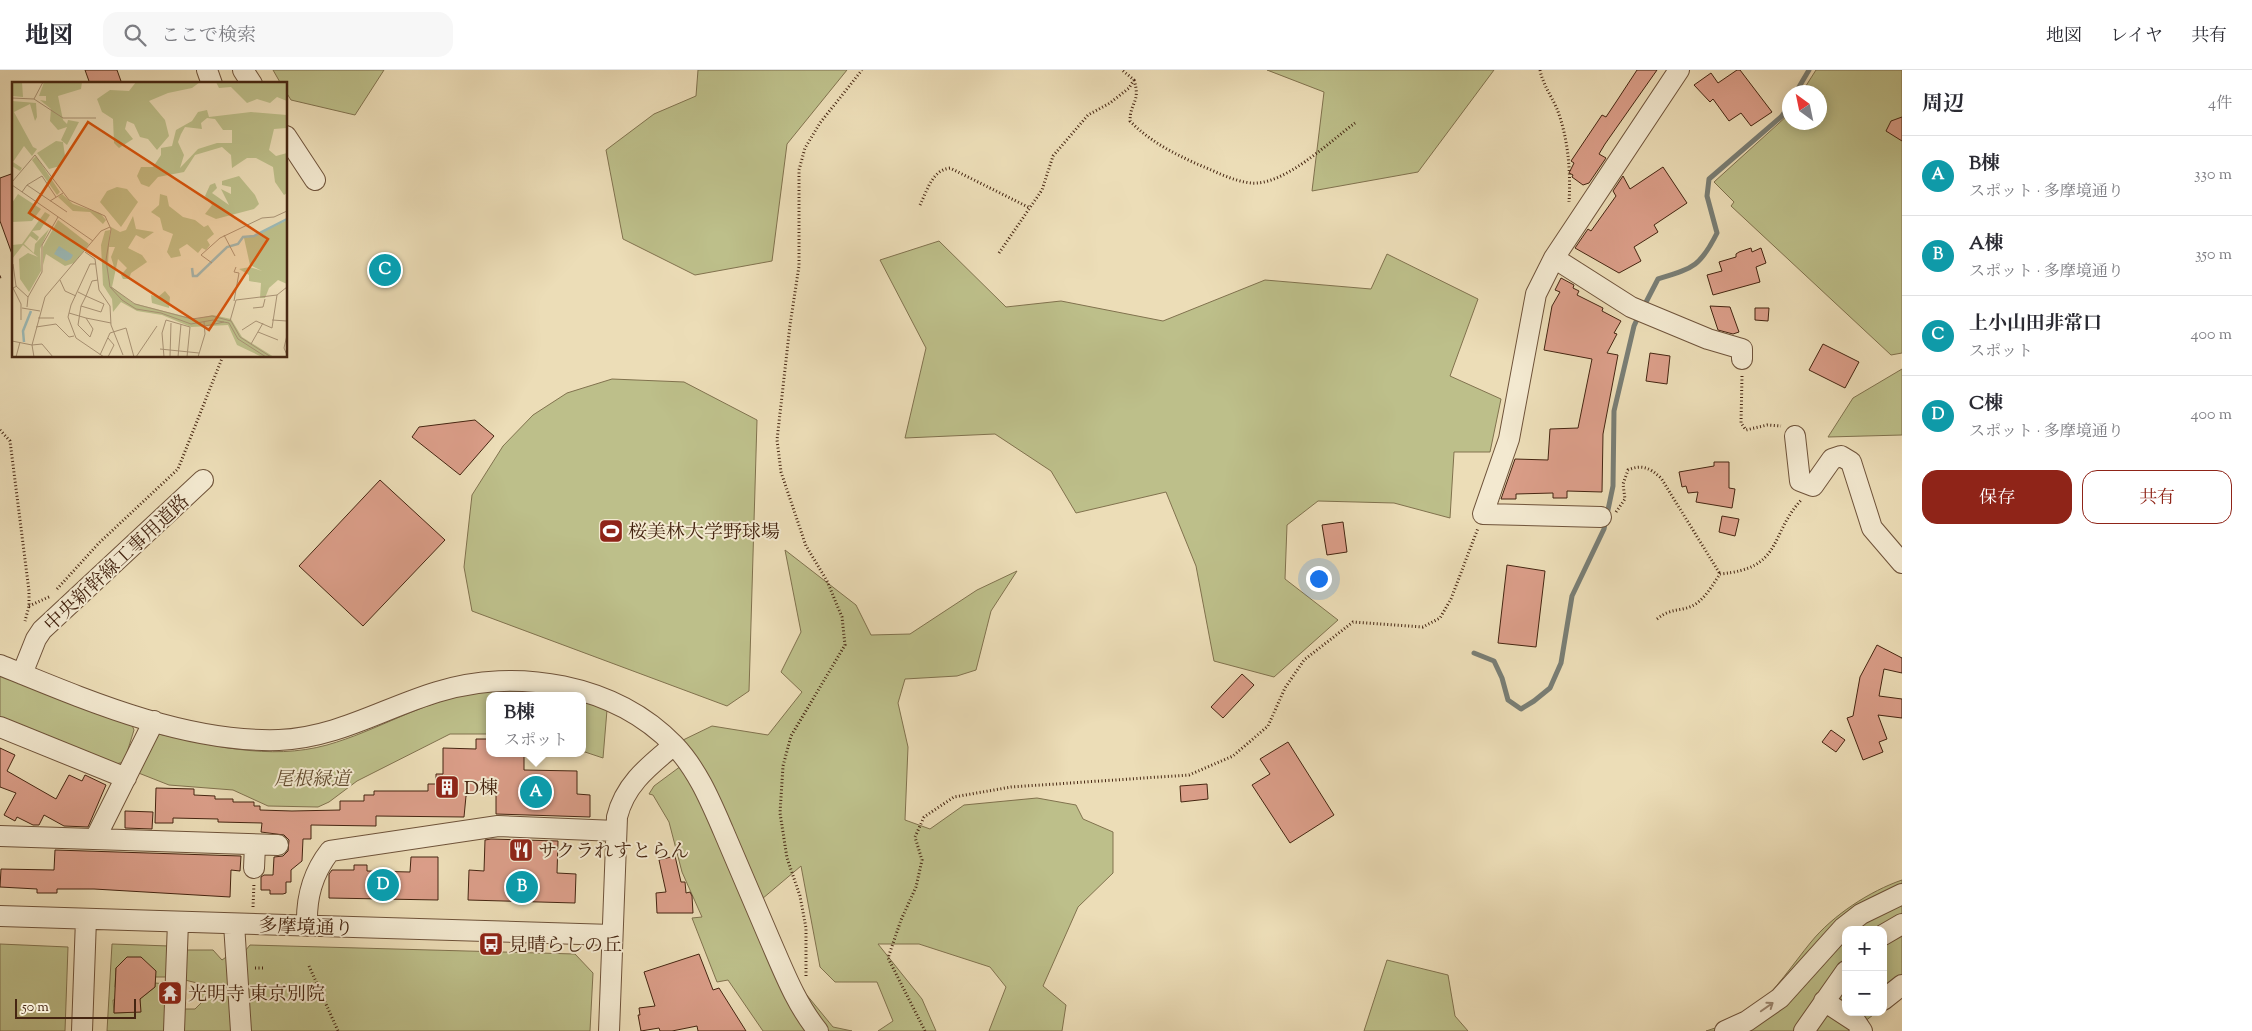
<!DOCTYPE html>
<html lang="ja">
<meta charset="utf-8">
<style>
:root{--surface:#fff;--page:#f7f7f7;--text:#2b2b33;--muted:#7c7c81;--line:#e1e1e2;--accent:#8f2418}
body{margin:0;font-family:"Sorts Mill Goudy","Noto Serif JP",serif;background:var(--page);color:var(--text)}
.controls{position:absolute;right:15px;bottom:15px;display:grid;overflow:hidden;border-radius:10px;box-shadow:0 2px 12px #0003}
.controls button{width:45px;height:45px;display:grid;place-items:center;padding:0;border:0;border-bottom:1px solid var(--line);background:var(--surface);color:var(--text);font:25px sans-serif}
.compass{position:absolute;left:1782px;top:15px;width:45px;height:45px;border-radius:50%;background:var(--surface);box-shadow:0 2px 12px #0003;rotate:327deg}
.scale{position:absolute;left:15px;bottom:12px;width:121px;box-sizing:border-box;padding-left:5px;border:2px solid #452511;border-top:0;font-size:14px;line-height:18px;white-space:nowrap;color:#452511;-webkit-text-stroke:4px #f3e9d0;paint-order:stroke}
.you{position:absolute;left:1318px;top:508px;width:18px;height:18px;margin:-12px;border:4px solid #fff;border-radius:50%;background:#1a73e8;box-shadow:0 0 0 8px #1a73e833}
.badge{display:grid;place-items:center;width:32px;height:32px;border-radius:50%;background:var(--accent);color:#fff;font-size:16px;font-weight:700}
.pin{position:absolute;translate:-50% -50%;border:2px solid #fff;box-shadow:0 1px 5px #0006}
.popup{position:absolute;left:486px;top:622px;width:100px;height:65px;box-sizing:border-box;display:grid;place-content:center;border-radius:10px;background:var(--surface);filter:drop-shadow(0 1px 4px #0005);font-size:16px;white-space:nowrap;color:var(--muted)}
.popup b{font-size:19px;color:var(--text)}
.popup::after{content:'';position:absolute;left:50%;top:100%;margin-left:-10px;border:10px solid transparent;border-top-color:var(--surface)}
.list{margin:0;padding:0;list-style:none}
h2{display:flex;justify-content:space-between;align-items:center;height:65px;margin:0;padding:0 20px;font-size:21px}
h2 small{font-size:16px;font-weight:400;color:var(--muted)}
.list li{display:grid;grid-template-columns:32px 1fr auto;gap:15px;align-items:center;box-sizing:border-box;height:80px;padding:0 20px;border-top:1px solid var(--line)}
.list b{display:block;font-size:19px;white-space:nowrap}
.list p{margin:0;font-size:16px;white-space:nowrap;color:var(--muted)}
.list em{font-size:16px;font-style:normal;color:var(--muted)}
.actions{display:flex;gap:10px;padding:15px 20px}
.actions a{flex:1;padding:11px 0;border:1px solid var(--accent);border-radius:15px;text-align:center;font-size:18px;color:var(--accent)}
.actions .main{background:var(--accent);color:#fff}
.icon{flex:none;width:28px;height:28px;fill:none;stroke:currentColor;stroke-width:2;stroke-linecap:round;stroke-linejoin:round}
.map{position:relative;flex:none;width:1902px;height:961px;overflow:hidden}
header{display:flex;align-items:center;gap:30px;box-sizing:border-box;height:70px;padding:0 25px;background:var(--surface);border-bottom:1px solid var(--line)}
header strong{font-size:24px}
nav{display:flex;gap:28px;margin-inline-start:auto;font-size:18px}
.search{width:350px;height:45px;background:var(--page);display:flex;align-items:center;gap:12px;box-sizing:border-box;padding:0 18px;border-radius:15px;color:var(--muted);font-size:19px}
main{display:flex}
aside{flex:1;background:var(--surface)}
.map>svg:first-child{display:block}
.green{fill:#bdbf8a;stroke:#81724e}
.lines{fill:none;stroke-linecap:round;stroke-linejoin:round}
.stream{stroke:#797e75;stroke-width:5}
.building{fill:#db9e89;stroke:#452511}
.minor-casing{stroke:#6f533a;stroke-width:22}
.path{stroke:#452511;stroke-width:3;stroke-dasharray:1 2.5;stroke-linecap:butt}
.minor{stroke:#f3e9d0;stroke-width:20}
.oneway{stroke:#9c8770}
.labels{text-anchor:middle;stroke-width:4;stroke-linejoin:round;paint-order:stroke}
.poi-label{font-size:19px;fill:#452511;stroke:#f3e9d0;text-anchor:start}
.street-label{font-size:19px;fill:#452511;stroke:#f3e9d0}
.park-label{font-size:19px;font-style:italic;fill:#634c2f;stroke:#f3e9d0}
.inset-river{fill:none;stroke:#9cbab7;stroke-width:2.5}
.inset-road{fill:none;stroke:#a99375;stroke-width:1}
.view{fill:#d8540c;fill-opacity:0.15;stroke:#d8540c;stroke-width:2.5}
.inset-edge{fill:none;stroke:#452511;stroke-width:2.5}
</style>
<header>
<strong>地図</strong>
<div class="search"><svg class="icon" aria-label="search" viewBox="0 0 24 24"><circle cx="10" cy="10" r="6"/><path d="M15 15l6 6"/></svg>ここで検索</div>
<nav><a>地図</a><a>レイヤ</a><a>共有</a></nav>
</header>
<main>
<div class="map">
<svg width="1902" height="961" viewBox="0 0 1902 961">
<rect width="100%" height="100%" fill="#ecddb7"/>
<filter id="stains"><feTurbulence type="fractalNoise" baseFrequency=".004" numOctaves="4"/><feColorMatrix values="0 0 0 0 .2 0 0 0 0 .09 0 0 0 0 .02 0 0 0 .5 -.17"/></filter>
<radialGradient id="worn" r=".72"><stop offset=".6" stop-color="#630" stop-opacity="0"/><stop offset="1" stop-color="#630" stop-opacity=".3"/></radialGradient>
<!-- green -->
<path class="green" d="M273,0H384L355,45L291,30L286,22V14H281Z
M698,0H847L787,74L772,191L695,205L623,169L606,80L654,44L696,26Z
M1267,0H1494L1418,102L1312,121L1324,22Z
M1816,0H1902V283L1891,285L1731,136L1734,132L1714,112L1789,44L1790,52H1820V22H1802Z
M939,171L1006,237L1061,231L1163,251L1265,210L1371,219L1387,184L1478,229L1450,306L1501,329L1490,382H1454L1450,448L1394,433L1318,431L1287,455L1285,509L1338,550L1274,607L1214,591L1196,496L1166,422L1076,443L1051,401L995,364L905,368L926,278L880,190Z
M1902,299V365L1828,367L1853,328Z
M612,309L684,312L757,350L749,621L727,636L472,541L464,497L472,425L503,376L533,345L567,323Z
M785,480L856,535L871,565L910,564L977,520L1017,501L991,541L976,600L957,606L905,609L898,633L908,677L905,750L930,759L964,735L1037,728L1076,735L1083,749L1113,762V803L1078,837L1043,916L1066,935L1062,961H989L1006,917L990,897L919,874H878L922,929L936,961H878L893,951L877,912H835L820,897L801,796L762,829L681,671L712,656L768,665L802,622L781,602L801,562Z
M0,601L132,655L134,660L124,692L116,694L0,648Z
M506,621H533L562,626H490V664H450L357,711L329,732L318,737L268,736L233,720L169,715L136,702L154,663C211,675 269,691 327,675C377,661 423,631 475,623C485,621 496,621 506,621Z
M582,631L607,640L603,688L582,681Z
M681,696L792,907L833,957L852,961H763L728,910L717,912L692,848L702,847L682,802L669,752L653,725L649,724L654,716Z
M1902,810V923L1883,937V860H1846V942H1877L1852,961H1706C1721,956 1742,950 1754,939C1776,920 1793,894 1811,872C1833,845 1870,821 1902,810Z
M0,874L68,877L65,961H0Z
M112,874L169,876L168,907H155L127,887L116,898L115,917L126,929L113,930L114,943L140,942V929L155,917V913L168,914L165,961H107Z
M250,875L575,884L593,903L590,961H250L245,881Z
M185,880H213L222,890L229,885L231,961H178L180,939H195L201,933V914L185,910Z
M1387,890L1448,905L1455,946L1468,961H1364Z"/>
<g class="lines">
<!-- stream -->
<path class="stream" d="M1796,22L1809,0
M1643,238L1658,209C1693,198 1700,197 1717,163L1707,126L1709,109L1782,46L1790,34
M1474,583L1494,591L1502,608L1508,630L1521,639L1534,631L1550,618L1561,593L1572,526L1604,459L1613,416L1614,341L1634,256L1639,245"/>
</g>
<!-- building -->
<path class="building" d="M85,0H117L122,14H90Z
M1637,0H1657L1605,74L1599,84L1606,88L1589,113L1583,115L1572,107L1573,105L1569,103L1574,93L1571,91L1602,45L1606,47L1618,29Z
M1737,0H1740L1772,42L1751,56L1741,43L1729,51L1713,29L1710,32L1694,15L1711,3L1718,13Z
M1902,47V71L1886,61L1891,51Z
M1663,97L1687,133L1654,155L1658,162L1634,177L1641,191L1619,203L1575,178L1588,159L1591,161L1616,126L1613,121L1623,106L1630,119Z
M14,103V184H12L0,151V108Z
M1751,178L1752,182L1761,178L1766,193L1756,197L1760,212L1713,225L1707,205L1722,201L1719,192L1736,187V184L1739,182Z
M1561,208L1574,215L1573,218L1579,221L1577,225L1603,238L1602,241L1621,251L1614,263L1617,264L1607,283L1618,285L1603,364L1602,422L1567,421V428H1553V423L1516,424V429H1501L1515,389L1548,390L1550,359L1578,358L1592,289L1544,280L1552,236L1560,222L1555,220Z
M1710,236L1730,237L1739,262L1733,264L1718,260Z
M1755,238H1769L1768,251L1755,250Z
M1823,274L1859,292L1845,318L1809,300Z
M1650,283L1670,286L1667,314L1646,311Z
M475,350L494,366L460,405L412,367L419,357Z
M1714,392H1729V418L1735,419L1732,438L1696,432L1698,422L1688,423L1686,416L1682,417L1679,402L1714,396Z
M380,410L445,470L363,556L299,496Z
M1722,446L1739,449L1735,466L1719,462Z
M1343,452L1347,482L1327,485L1322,455Z
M1507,495L1545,501L1536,577L1498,573Z
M1877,575L1902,588V603L1884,599L1879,626L1902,629V648L1878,645L1887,669L1879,672L1883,682L1863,690L1847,648L1853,646L1860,607Z
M1242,604L1254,615L1223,648L1211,637Z
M1831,660L1845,670L1836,682L1822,672Z
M476,669H490V683H524V700L577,701V724L590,725V747L496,744V713L466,726L464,747L376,746V756L311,755V769H303L302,791L291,800V812H286V823L283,824H270V820H261V807L264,805H273L274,787L283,786L288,781L289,770L284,765L261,762L262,753L218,752V749L173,748V753H155L156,718L194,719V725L215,726V729H233V732H254V736H260V740L292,741L340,740V731H364V725H374V721H428V714H436V704H443V678L476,679Z
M1288,672L1334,745L1290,773L1252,715L1270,704L1260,689Z
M0,678L15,685L7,701L56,729L69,705L82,711L85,705L106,715L88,757L64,756L44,745L39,755H33L17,747L15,751L4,745L16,723L0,717Z
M1207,714L1208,729L1181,732L1180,716Z
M125,741L153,742L152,759L125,758Z
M491,769L558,771L557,803L576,804L575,833L468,830L469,800L484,801L485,770Z
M55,780L241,786L240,801L231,800L230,827L94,819H57V823H37V819L0,817L1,799L54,800Z
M675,786L681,812H685L686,823L690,822L692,826L693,843H657L656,823L666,822L659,790Z
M411,787H438V830L329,828V804L332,800H354V795H367V801L410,802Z
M699,884L713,920L719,918L746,961H698L697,956L672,961H660L659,958L641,961L638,945H640L639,938L655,936L644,902Z
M127,887H141L156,901L155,917L140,929L141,942L114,943L116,898Z"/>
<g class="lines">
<defs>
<path id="minor" d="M207,0L212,14
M243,0L252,14
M286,66L315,110
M1554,188L1631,237L1708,269L1742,279V289
M1795,366L1800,411L1813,416L1832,389L1841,386L1851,392L1872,458L1902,493
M1601,447L1483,444L1509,369L1536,224L1554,188L1679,0
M0,595C86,630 185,673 279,670C336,668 384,638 437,622C516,597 615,614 674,675C697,699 710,730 723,760C739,797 754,833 770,870C784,902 796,934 818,961
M22,604L36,569L42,560L203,410
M0,657L126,708
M0,766L278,775
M95,769L154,651
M254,798L255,775
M0,846L612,865
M234,854L241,961
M307,856C306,828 312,804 330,781L498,756L616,761
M1883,865L1902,854
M1883,930L1902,915
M1824,931L1856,952L1862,961
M82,961L86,849
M174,961L178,852
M609,961L617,747C625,714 649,696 674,675
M1725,961L1747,951L1780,928L1843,858L1861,844L1902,824
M1804,961L1846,901"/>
</defs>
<!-- minor casing -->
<use href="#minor" class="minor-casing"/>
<!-- path -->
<path class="path" d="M1540,0C1543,15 1551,25 1557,39C1568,67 1571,102 1569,132
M1134,10C1141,32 1130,32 1130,51C1149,71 1173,83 1197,94C1215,101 1232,111 1251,113C1284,116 1329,72 1355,53
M920,135C927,121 932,100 950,98L1030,138
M999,183L1042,120L1053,86L1088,45L1110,33L1129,18L1134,10L1122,0
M0,207L3,206
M1742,306L1741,353L1746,360L1767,355L1781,356
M0,360L10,371L29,521V536L25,551
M1616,442L1625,429L1623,414L1628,400C1642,394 1650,398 1661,408L1720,504
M57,519L99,473L178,399L223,286
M29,536L51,526
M1657,549C1672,537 1681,542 1694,535C1706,528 1713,514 1720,504C1784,498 1768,466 1802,429
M253,837L254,813
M309,896L338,961
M255,898H264
M806,906V858L800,826L787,788L780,743L783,696L791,666L845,575L842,547L827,511L806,476L781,402L777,370L790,255L799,196V100L805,78L820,53L862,0
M925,961L888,888L901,850L916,817L922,790L915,767L924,747L954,727L1011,717L1189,705L1233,686L1268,656L1285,618L1304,590L1353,552L1423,557L1440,548L1451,529L1478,458"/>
<!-- minor -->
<use href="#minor" class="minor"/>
</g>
<!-- one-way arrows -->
<defs><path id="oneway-shaft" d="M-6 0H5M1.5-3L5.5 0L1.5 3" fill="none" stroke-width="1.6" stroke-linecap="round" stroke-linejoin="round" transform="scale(1.25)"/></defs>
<use class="oneway" href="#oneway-shaft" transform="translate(1767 937) rotate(-35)"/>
<!-- icons -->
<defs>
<symbol id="stadium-square" viewBox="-11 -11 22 22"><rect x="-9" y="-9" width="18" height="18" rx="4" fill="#8f2418" stroke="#f3e9d0"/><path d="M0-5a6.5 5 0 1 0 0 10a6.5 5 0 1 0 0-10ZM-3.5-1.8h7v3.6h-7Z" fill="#fff"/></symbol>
<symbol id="building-square" viewBox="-11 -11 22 22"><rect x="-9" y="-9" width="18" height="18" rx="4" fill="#8f2418" stroke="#f3e9d0"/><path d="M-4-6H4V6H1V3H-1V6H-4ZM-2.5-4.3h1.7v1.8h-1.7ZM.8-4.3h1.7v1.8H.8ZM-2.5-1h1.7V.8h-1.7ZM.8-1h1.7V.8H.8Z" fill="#fff"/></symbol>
<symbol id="restaurant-square" viewBox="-11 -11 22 22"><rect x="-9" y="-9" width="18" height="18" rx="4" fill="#8f2418" stroke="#f3e9d0"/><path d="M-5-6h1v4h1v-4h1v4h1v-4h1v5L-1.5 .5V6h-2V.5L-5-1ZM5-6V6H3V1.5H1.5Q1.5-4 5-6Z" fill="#fff"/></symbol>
<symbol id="bus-square" viewBox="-11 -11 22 22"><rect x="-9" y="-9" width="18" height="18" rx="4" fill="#8f2418" stroke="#f3e9d0"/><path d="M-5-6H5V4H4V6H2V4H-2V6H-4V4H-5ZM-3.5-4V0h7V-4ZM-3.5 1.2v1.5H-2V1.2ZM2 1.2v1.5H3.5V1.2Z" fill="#fff"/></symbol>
<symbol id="temple-square" viewBox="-11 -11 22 22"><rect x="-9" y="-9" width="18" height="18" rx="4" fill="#8f2418" stroke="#f3e9d0"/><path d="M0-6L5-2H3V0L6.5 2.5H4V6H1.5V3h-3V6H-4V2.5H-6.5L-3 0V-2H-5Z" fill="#fff"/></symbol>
</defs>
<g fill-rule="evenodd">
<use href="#stadium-square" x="597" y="447" width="28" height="28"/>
<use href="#building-square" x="433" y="703" width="28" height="28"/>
<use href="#restaurant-square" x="507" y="766" width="28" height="28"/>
<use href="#bus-square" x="477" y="860" width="28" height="28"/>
<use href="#temple-square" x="156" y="909" width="28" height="28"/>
</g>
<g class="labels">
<!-- poi labels -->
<g class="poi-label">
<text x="628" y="468">桜美林大学野球場</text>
<text x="464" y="724">D棟</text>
<text x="538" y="787">サクラれすとらん</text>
<text x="508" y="881">見晴らしの丘</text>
<text x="188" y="930">光明寺 東京別院</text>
</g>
<!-- street labels -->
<g class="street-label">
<text transform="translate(116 492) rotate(-43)" y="7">中央新幹線工事用道路</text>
<text transform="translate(306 856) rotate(2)" y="7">多摩境通り</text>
</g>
<!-- park labels -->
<g class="park-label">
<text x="312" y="715">尾根緑道</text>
</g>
</g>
<!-- overview -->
<g transform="translate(12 12)">
<rect width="275" height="275" fill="#ecddb7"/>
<path d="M0,0H10L11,15L0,14ZM32,0H70L69,7L46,14L51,38L55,42L56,38L67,40L55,63L49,58L55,45L46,48L38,39L39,27L28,18L34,19V14H27ZM124,0H188L180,6L156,11L137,19L153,38L157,54L145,68L136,57L128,55L122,42L115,39L113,47L121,57L107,66L102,61L101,37L90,30L85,17L98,8L117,9ZM204,0H275V19L265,15L258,21L245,17L235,21L219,5L207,6ZM0,19L24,21L25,35L23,39L18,22L2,30L21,65L25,67L20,74L12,64L1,80L10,86L8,89L0,84ZM195,28L197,35L239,30L275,33V46L262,47L257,68L264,74L275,71V111L272,113L263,100L261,85L244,76H235L220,86L219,73L210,65L183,73L172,90L146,95L137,105L129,102L125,94L129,85H141L149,73V66L160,64L164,48L180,39L186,30ZM195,36L203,37L211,48H220V61H205L186,67L168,86L172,73L166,60L169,52L173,45L190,47L189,41ZM44,59L51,60L53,74L48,84L37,87L25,71ZM24,74L48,110L45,113L20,78ZM227,94L243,113L247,122L242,127L204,137L193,132L200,123L193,114L198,103L203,101L205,106L200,111L217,123L209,107L219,112V105L210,103V99ZM105,105L115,107L126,120L109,145L88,120L95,109ZM6,112L29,127L20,139L0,140V121ZM50,112L61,122L88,131L94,138L91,142L78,130L61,129L46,115ZM148,112L155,114L157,124L171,135L183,138L192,145L196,143L202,152L195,158L198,163L194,168L190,166L186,171L175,162L167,167L169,174L159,176L155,170L161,152L151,148L148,136L139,130L147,123ZM33,130L38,133L28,148L20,149L27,155L25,159L18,154L12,162L22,171L23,162L37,147L28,167L29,189L17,210L8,197L7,177L16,171L26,175L11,163L0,177V163L10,162ZM121,134L124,147L142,150L132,157L124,153L116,166L130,173L135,180L119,191L117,197H111L109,193L115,186L106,177L100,205L121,221L183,237L201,233L219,237L230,255L262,275H250L225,263L216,243L179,245L150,233L125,229L109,220L101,230L100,217L91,203L89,163L93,149L98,148L96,182L102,185L99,175L103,165H97L99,145L108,150L114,148ZM46,138L77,162L62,181L53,184L34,172L31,183V165ZM275,138V202L266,198L257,206L253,216H248L249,201L237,199V193L227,187L238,185L250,189L238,183L232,156L243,154ZM153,209L158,215L157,226L140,221L139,213L146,215Z" fill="#bdbf8a" fill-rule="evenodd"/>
<path d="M47,164L61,173L59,177L54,179L42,172Z" fill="#9cbab7"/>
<path class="inset-river" d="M180,186L181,194H185L215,165L226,162L231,155L242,154L275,137M12,260L11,249L19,229"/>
<path class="inset-road" d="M0,16L22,17L31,0M22,17L51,36H84M0,100L23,73L57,118L93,134L99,147L94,178L98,205L110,218L124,227L149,231L179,242L201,238L217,241L226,257L254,275M0,103L81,159M15,103L55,130M10,110L15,103L30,94L44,115M38,119L51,111M212,153L223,174M73,170L83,177L87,208L98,224L99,243L111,273M200,181L189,173L208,156L250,136L262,135L275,129M1,182L4,204L16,215M84,182H78L59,223L56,235L64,256L92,275M48,198L53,209L64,214M5,204L1,206L9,222V238M99,205L123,222L180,237L200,234L219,239L228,255L259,275M66,210L74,214L92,222L89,230L69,224L74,214L80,199L86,198M222,219L227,191L222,190L224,185M69,224L66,243L78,255L81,247L74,236L99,241M15,225L16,215L30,190V163L46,135M10,226L28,229M241,226L251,225L253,217M57,231L74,236M26,236H42M260,238L275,239M218,239L224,218L265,213M193,244L212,240M24,245L44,242L57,255L62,254M230,248L244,239L260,246L265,213L275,205M246,250L266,258M275,253L272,266L275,273M96,256L102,263L96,275M0,259L20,263L30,262L41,275M239,262L251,241M148,267L187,271M88,273L98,251L114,246L122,275M4,275L8,260M22,275L20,263L33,215L89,149L98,145M124,275L145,244M152,275L150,251L154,238L178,245M158,275L159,241M166,275L169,242M175,275L178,245M186,275L193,252L192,240"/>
<path class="view" d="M76,40L256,157L197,248L17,131Z"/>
<rect width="275" height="275" class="inset-edge"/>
</g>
<rect width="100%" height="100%" filter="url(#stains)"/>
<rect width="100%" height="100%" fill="url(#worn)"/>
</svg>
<div class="controls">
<button>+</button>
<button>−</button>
</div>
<svg class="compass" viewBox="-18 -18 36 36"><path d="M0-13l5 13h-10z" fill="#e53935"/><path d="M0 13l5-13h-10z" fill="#7c7c81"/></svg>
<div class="scale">50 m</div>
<div class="you"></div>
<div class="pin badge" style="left:536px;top:722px;background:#0f9aa8">A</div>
<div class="popup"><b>B棟</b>スポット</div>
<div class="pin badge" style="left:522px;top:817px;background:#0f9aa8">B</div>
<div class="pin badge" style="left:385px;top:200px;background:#0f9aa8">C</div>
<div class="pin badge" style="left:383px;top:815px;background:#0f9aa8">D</div>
</div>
<aside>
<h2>周辺<small>4件</small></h2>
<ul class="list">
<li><span class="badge" style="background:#0f9aa8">A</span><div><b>B棟</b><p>スポット · 多摩境通り</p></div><em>330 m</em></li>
<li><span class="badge" style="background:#0f9aa8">B</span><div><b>A棟</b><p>スポット · 多摩境通り</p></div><em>350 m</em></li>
<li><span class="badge" style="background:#0f9aa8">C</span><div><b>上小山田非常口</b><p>スポット</p></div><em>400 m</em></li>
<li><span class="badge" style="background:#0f9aa8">D</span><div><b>C棟</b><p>スポット · 多摩境通り</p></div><em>400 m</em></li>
</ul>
<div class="actions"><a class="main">保存</a><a>共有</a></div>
</aside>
</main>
